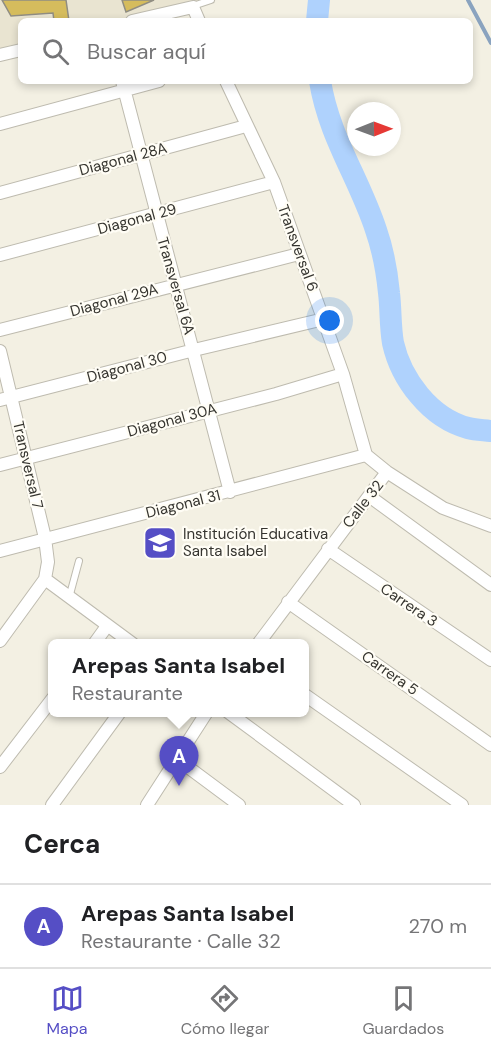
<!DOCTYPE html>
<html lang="es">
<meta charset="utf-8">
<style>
:root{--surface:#fff;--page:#f6f6f6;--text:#202124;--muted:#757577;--line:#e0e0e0;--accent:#554ec5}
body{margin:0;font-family:"DM Sans",sans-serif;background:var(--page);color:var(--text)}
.compass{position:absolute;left:347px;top:102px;width:54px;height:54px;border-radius:50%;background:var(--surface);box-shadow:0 3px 9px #0003;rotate:89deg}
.you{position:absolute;left:330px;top:321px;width:21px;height:21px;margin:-15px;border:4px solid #fff;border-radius:50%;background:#1a73e8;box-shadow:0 0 0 9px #1a73e833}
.badge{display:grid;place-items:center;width:39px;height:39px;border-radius:50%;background:var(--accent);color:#fff;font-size:20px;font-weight:700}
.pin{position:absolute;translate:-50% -50px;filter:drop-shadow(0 2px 3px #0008)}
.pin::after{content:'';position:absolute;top:32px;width:21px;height:18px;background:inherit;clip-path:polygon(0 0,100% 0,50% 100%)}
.popup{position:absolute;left:48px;top:639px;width:261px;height:78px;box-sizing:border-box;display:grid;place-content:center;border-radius:9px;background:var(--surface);filter:drop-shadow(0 2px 4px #0005);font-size:20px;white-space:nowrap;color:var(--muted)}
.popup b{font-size:22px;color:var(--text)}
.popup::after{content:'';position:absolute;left:50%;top:100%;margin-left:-12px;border:12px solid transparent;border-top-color:var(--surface)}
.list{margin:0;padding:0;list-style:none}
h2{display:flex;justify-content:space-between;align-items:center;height:78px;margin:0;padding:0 24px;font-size:26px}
h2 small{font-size:20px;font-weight:400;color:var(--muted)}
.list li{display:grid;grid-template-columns:39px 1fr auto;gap:18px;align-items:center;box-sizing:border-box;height:84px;padding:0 24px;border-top:2px solid var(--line)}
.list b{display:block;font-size:22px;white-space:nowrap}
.list p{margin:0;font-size:20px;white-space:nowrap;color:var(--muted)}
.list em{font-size:20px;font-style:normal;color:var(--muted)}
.icon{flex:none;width:33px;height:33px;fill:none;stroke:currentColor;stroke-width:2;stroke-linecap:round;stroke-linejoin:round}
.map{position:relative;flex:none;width:491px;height:805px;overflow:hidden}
.search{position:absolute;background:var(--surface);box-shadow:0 3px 9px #0003;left:18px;right:18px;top:18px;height:66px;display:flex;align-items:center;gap:15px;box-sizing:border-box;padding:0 21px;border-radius:9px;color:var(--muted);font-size:22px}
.sheet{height:162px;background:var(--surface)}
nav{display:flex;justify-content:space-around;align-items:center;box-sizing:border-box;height:84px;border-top:2px solid var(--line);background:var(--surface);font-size:16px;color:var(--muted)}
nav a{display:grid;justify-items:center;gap:3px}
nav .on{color:var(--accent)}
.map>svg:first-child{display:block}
.built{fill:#e9e4d1}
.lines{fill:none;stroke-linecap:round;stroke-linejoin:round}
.stream{stroke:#8aa3bf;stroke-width:4}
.river{stroke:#afd2fd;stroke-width:22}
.building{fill:#d5bc5d;stroke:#908d82;stroke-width:1.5}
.lane-casing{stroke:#bebbaf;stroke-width:8}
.street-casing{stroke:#bebbaf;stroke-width:14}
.lane{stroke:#fff;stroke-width:6}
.street{stroke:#fff;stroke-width:12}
.labels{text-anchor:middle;stroke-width:4.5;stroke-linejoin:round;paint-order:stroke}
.street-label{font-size:15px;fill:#35342f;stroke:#fffdf5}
.poi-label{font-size:15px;fill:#35342f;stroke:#fffdf5;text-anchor:start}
</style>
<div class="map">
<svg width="491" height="805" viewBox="0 0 491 805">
<rect width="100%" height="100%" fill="#f3f0e3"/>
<!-- built -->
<path class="built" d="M0,0H211L132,21H21V50L0,55Z"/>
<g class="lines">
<!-- stream -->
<path class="stream" d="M468,0L491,43"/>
<!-- river -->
<path class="river" d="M317,21L319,0
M320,81C329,137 359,178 376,230C383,250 387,272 389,293C391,309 390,326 393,343C401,379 430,418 468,428C476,430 484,430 491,431"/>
</g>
<!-- building -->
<path class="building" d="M2,0H66L69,21H54L53,13L11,16Z
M122,0H154L126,12Z"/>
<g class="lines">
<defs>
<path id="lane" d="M193,6L211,0
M69,598L79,561"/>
<path id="street" d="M132,21L193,7L199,21
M0,55L21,50
M122,81L230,492
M226,81L274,182L343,374L366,455
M0,124L159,81
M0,193L246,126
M0,255L274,182
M0,330L299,254
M0,351L45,538L48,562L45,579L0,641
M0,400L194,350L324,319
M366,455L387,472L443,508L491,526
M0,465L276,394L343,374
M369,496L491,585
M328,549L491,660
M0,551L366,455
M45,579L133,644
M288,602L491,745
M94,644L107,626
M258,644L387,472
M305,695L462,805
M228,712L354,805
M177,759L239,805
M0,767L53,698
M52,805L120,712
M147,805L207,712"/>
</defs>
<!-- lane casing -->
<use href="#lane" class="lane-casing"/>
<!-- street casing -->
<use href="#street" class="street-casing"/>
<!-- lane -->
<use href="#lane" class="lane"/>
<!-- street -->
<use href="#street" class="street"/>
</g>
<!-- icons -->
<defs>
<symbol id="school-square" viewBox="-11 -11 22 22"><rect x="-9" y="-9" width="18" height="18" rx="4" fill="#554ec5" stroke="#fffdf5"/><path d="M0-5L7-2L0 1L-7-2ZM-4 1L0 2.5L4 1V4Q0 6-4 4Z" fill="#fff"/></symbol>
</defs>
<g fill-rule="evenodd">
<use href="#school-square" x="141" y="524" width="38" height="38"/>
</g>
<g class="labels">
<!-- street labels -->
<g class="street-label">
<text transform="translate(123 159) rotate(-15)" y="5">Diagonal 28A</text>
<text transform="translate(137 219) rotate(-15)" y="5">Diagonal 29</text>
<text transform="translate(298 248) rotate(70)" y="5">Transversal 6</text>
<text transform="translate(176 286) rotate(74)" y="5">Transversal 6A</text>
<text transform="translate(114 300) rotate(-15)" y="5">Diagonal 29A</text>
<text transform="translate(127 367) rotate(-15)" y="5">Diagonal 30</text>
<text transform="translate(172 420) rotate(-15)" y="5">Diagonal 30A</text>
<text transform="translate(28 465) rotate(77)" y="5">Transversal 7</text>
<text transform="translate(183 504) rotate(-14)" y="5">Diagonal 31</text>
<text transform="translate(363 504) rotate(-52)" y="5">Calle 32</text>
<text transform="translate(409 605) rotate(34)" y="5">Carrera 3</text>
<text transform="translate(390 673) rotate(35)" y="5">Carrera 5</text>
</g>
<!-- poi labels -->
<g class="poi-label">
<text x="183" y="539">Institución Educativa<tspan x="183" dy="17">Santa Isabel</tspan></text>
</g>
</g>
</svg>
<svg class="compass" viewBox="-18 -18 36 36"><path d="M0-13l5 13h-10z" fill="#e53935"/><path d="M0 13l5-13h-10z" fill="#757577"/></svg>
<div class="you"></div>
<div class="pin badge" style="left:179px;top:786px">A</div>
<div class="popup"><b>Arepas Santa Isabel</b>Restaurante</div>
<div class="search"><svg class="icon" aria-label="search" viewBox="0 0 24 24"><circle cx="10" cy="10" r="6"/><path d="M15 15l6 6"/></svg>Buscar aquí</div>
</div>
<section class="sheet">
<h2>Cerca<small></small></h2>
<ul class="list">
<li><span class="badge">A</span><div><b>Arepas Santa Isabel</b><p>Restaurante · Calle 32</p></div><em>270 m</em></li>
</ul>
</section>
<nav>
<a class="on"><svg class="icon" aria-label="map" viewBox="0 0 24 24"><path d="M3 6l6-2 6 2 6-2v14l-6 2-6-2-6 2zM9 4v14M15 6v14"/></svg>Mapa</a>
<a><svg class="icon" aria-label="directions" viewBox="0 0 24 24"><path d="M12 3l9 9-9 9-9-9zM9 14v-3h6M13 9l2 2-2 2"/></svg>Cómo llegar</a>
<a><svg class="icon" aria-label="saved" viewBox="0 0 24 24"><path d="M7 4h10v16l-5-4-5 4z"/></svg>Guardados</a>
</nav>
